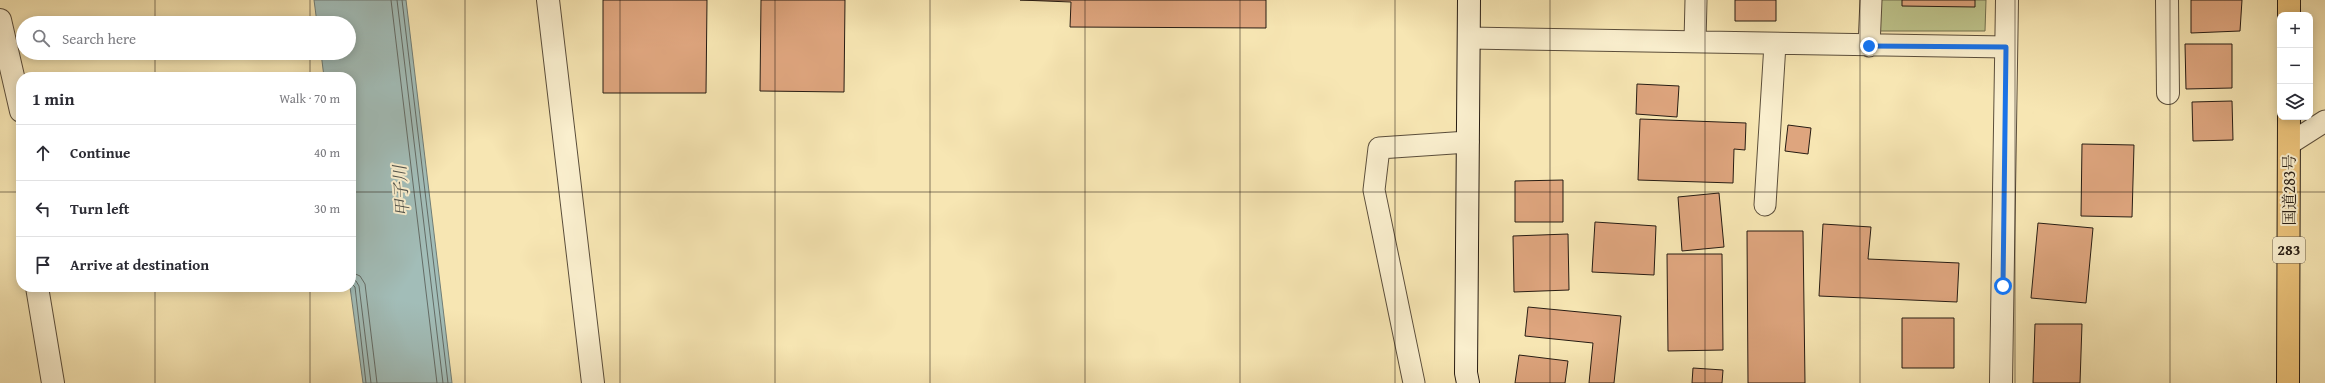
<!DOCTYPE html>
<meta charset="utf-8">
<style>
:root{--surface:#fff;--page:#f7f7f7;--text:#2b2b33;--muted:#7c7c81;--line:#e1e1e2}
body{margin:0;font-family:"Gentium Book Plus","Noto Serif JP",serif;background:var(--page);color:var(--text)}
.controls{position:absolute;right:12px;top:12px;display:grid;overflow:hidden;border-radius:8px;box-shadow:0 2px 10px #0003}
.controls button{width:36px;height:36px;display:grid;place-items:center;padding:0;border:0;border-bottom:1px solid var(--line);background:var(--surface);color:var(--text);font:20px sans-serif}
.stop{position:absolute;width:12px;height:12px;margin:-9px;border:3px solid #1a73e8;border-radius:50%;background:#fff}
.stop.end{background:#1a73e8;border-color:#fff;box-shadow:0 1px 4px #0008}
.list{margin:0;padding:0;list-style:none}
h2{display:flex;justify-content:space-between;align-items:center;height:52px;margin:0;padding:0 16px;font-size:17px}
h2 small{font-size:13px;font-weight:400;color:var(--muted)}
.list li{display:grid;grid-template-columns:26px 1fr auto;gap:12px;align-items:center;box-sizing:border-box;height:56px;padding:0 16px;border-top:1px solid var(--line)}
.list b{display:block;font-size:15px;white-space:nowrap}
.list em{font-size:13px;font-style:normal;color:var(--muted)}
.icon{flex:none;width:22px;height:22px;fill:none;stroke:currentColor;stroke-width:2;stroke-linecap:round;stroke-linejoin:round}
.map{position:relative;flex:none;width:2325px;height:383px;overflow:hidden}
.search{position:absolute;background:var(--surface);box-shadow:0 2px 10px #0003;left:16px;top:16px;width:340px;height:44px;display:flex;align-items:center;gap:10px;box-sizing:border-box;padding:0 14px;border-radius:22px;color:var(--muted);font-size:15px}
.panel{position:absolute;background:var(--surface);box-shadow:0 2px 10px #0003;left:16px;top:72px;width:340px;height:220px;border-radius:16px}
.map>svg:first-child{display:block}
.green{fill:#bec48c;stroke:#727050}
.water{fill:#a2bdb8;stroke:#717d76}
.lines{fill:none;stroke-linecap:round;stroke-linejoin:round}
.shore{stroke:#646c66;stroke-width:1}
.building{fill:#dea57e;stroke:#271c13}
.lane-casing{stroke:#5b4e3b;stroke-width:23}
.street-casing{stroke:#5b4e3b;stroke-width:24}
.secondary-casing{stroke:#271c13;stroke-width:24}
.highway-casing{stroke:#271c13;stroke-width:24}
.lane{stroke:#faefce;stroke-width:21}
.street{stroke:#faefce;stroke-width:22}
.secondary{stroke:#faefce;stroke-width:22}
.highway{stroke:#ecc37a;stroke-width:22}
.route{stroke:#1a73e8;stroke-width:5}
.grid{fill:none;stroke:#271c13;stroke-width:1;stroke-opacity:0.55}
.labels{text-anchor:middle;stroke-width:4;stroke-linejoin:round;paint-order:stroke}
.shield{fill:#faefce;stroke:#665b4b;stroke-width:1}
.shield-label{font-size:15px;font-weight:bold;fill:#271c13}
.street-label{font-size:16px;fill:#271c13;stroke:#faefce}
.water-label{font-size:17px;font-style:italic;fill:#52544d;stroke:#faefce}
</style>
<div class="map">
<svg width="2325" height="383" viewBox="0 0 2325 383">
<rect width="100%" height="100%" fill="#f7e6b3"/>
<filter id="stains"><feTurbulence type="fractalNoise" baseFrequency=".005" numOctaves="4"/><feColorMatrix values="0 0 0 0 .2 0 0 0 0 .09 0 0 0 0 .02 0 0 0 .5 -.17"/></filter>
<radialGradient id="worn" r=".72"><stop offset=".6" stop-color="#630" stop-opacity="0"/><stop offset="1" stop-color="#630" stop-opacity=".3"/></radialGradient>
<!-- green -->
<path class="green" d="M1875,0H1986L1985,31H1875Z"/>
<!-- water -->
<path class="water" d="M314,0H406L452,383H363L350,287L351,77H324L321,53H349V23H317Z"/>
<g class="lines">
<!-- shore -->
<path class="shore" d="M391,0L437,383
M397,0L443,383
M402,0L448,383
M351,272L360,276L365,284L377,383
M351,278L356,281L359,286L371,383
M351,283L355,287L366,383"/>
</g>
<!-- building -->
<path class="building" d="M603,0H707L706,93H603Z
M761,0H845L844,92L760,91Z
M1020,0H1266V28L1070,27L1071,2Z
M1735,0H1776V21H1735Z
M1902,0H1975V7L1902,6Z
M2191,0H2242L2240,31L2191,33Z
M2185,44H2232V88L2186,89Z
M1637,84L1679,86L1677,117L1636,114Z
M2232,101L2233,140L2193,141L2192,102Z
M1640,119L1746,123L1745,150L1734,149L1733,183L1638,180Z
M1788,125L1811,128L1808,154L1785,151Z
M2082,144L2134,145L2132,217L2081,216Z
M1563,180V222H1515V181Z
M1719,193L1724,247L1682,251L1678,197Z
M1595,222L1656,226L1654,275L1592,272Z
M2038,223L2093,228L2086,303L2031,298Z
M1823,224L1871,227L1868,259L1959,263L1957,302L1819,296Z
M1747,231H1803L1805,383H1748Z
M1568,234L1569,290L1514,292L1513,236Z
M1667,254H1722L1723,350L1668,351Z
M1528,307L1621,316L1614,383H1589L1593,343L1525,336Z
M1902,318H1954V368H1902Z
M2035,324H2082L2080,383H2033Z
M1519,355L1568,361L1565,383H1515Z
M1693,368L1723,370L1722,383H1692Z"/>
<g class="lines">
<defs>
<path id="lane" d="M1469,38L2006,47
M1695,42L1696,0
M1869,46L1871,0
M2289,144L2325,121
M1765,205L1775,44
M1414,383L1374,190L1379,148L1468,142"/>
<path id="street" d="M548,0L593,383
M2167,0L2168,93
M0,20L21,111
M37,287L53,383
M2001,383L2007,0"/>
<path id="secondary" d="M1468,383L1466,373L1469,0"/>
<path id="highway" d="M2289,15V0
M2288,383L2289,117"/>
</defs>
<!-- lane casing -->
<use href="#lane" class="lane-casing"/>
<!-- street casing -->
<use href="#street" class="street-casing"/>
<!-- secondary casing -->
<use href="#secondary" class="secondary-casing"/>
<!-- highway casing -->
<use href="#highway" class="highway-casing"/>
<!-- lane -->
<use href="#lane" class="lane"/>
<!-- street -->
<use href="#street" class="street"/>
<!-- secondary -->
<use href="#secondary" class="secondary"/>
<!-- highway -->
<use href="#highway" class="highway"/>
</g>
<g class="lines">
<!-- route -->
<path class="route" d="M1869,46L2006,47L2003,286"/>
</g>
<!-- grid -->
<path class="grid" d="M155,0V23M310,0V23M465,0V383M620,0V383M775,0V383M930,0V383M1085,0V383M1240,0V383M1395,0V383M1550,0V383M1705,0V383M1860,0V383M2015,0V383M2170,0V383M155,53V77M310,53V77M0,192H21M351,192H2325M155,287V383M310,287V383"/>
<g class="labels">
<!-- shield labels -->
<rect class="shield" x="2273" y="237" width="32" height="26" rx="3"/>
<g class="shield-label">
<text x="2289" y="255">283</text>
</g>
<!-- street labels -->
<g class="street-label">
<text transform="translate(2289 190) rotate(-90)" y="6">国道283号</text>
</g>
<!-- water labels -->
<g class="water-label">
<text transform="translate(401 191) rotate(-94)" y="6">甲子川</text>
</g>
</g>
<rect width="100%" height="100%" filter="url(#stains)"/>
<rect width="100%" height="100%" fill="url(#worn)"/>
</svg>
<div class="controls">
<button>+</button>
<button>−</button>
<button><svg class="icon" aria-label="layers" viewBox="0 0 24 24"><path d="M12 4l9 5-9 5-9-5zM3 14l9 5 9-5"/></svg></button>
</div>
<div class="stop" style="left:2003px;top:286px"></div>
<div class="stop end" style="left:1869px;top:46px"></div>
<div class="search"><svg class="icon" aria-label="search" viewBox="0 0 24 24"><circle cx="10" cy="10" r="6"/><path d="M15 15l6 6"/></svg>Search here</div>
<section class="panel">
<h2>1 min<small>Walk · 70 m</small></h2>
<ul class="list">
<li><svg class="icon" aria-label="ahead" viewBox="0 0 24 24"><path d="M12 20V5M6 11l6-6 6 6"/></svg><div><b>Continue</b></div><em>40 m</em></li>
<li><svg class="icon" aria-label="left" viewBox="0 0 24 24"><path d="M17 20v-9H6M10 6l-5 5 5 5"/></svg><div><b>Turn left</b></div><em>30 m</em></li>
<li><svg class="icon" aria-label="arrive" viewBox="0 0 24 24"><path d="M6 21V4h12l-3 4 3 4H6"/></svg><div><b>Arrive at destination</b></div></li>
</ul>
</section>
</div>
